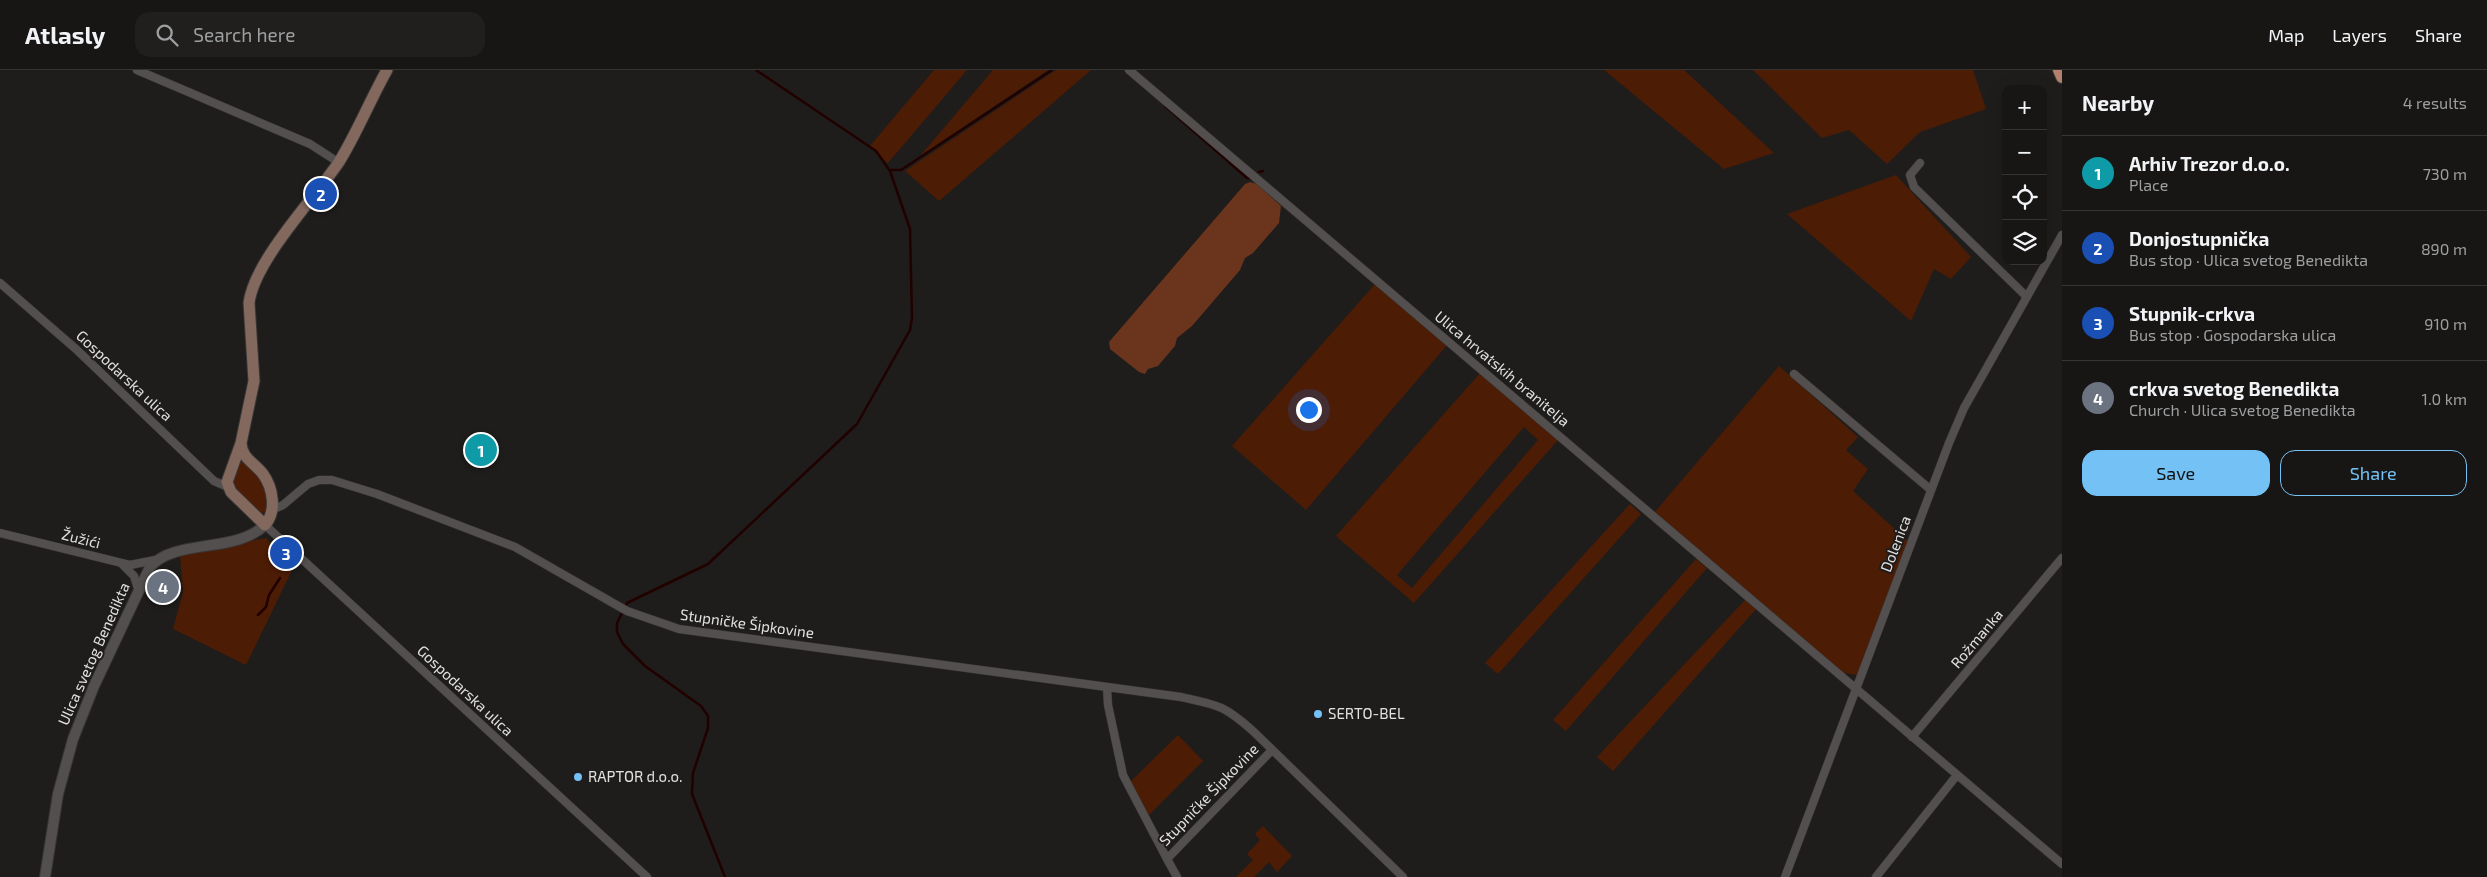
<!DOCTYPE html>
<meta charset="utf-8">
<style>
:root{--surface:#171614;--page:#201f1d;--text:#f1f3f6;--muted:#9e9fa0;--line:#363534;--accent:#73c1f5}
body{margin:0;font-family:"Exo 2",sans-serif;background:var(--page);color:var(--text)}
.controls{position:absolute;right:15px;top:15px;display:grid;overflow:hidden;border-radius:10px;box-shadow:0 5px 20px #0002}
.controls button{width:45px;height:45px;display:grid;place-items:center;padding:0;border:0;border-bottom:1px solid var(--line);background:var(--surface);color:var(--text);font:25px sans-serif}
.you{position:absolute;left:1308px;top:339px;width:18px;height:18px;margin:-12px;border:4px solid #fff;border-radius:50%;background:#1a73e8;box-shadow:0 0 0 8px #1a73e833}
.badge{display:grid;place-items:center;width:32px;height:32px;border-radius:50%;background:var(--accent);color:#fff;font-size:16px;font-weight:700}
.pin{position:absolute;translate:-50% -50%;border:2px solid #fff;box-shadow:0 1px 5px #0006}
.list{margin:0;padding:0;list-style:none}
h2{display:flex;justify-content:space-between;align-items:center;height:65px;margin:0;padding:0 20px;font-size:21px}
h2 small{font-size:16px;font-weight:400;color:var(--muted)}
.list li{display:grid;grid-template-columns:32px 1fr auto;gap:15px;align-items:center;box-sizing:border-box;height:75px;padding:0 20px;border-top:1px solid var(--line)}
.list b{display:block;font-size:19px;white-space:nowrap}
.list p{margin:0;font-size:16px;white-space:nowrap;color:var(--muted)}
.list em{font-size:16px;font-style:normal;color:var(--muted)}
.actions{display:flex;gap:10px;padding:15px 20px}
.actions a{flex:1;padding:11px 0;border:1px solid var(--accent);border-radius:15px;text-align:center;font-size:18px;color:var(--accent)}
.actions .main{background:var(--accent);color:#111}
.icon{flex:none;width:28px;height:28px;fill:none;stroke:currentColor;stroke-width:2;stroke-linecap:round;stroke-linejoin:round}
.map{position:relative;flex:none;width:2062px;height:807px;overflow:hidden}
header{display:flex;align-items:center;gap:30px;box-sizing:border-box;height:70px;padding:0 25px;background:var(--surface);border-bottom:1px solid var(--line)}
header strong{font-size:24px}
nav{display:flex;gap:28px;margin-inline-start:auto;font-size:18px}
.search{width:350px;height:45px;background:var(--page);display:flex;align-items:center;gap:12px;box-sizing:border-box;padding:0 18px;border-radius:15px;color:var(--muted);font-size:19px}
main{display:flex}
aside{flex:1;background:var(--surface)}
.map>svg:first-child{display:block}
.green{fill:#4d1c05;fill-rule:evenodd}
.forest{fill:#6a341d}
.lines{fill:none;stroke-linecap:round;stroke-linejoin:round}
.stream{stroke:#210000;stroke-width:2.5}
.minor-casing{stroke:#393736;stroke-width:9}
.tertiary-casing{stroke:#393736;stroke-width:12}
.secondary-casing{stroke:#393736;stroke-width:13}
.primary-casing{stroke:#393736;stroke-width:14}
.minor{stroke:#524f4e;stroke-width:8}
.tertiary{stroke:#524f4e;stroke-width:10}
.secondary{stroke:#82685d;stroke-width:11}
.primary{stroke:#b3806b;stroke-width:12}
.poi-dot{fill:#73c1f5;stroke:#1f1d1b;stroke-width:2}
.labels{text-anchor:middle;stroke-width:4;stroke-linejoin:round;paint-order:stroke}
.street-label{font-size:15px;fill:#e3e1e0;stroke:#1f1d1b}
.poi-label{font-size:15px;fill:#e3e1e0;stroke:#1f1d1b;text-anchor:start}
</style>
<header>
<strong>Atlasly</strong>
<div class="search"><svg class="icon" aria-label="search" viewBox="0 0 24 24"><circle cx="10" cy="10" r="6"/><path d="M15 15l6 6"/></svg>Search here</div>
<nav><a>Map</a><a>Layers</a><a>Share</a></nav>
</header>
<main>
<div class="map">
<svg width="2062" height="807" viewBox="0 0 2062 807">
<rect width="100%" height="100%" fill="#1f1d1b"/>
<!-- green -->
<path class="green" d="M934,0H967L888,93L870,76Z
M993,0H1048L920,86Z
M1056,0H1091L939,131L905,101Z
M1604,0H1684L1774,83L1724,99Z
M1753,0H1973L1986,39L1920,62L1887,94L1849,60L1822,68Z
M1896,105L1971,187L1951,209L1934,199L1911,251L1787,144Z
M1376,213L1448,274L1306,440L1232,376Z
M1779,296L1858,367L1846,380L1868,399L1853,421L1908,471L1857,605L1844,603L1654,443Z
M1481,302L1559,369L1414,533L1336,466ZM1524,357L1538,370L1412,518L1397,505Z
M242,390C259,400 274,424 265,443C251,443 230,420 232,406C232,401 236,396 238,391Z
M1630,434L1641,444L1498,604L1485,593Z
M266,468L280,484L295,494L246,595L173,559L183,522L180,485Z
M1696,489L1707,498L1566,661L1553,650Z
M1745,530L1756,539L1613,701L1597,687Z
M1178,665L1203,691L1148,746L1130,712Z
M1263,756L1292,786L1277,802L1269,792L1254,807H1236L1253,790L1247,784L1260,770L1255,764Z"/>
<!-- forest -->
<path class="forest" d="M1250,112L1257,114L1281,136L1279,153L1253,183L1245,188L1240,200L1192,256L1177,268L1175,276L1158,296L1148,299L1145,304L1139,302L1110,279L1109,272L1245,114Z"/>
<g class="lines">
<!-- stream -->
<path class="stream" d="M1165,36L1247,108H1251
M891,100H901L1052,0
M1259,102L1263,101
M258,545L266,537L269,525L280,508
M725,807L692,724L693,703L708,658V646L701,636L645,596L623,574L617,562V553L627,533L708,494L857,354L910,260L912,248L910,159L890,101L876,81L756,0"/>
<defs>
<path id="minor" d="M137,0L310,74L338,92
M1129,0L2062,794
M1920,93L1910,105L1914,117L2027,227
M0,213L77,280L214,411L228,417
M1794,304L1931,420
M272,440L283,435L308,414L319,410H332L377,424L515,477L627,541L679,559L1181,627C1219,635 1225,636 1254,662L1403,807
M265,455L647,807
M0,463L130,495L155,490
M122,494L134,506L139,522
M1107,618L1108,635L1123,705L1167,789L1272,680
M1912,667L2062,488
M1167,789L1177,807
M1785,807L1949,373L1964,338L2062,165
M1876,807L1957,705"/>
<path id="tertiary" d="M45,807L58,724L73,669L94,616L150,497C175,468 235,484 265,455"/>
<path id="secondary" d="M241,373C242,389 254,392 263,404C273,418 277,441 265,455L231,422L227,412L241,373L254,311L249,233C254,191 314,129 339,92C357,63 370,30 387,0"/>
<path id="primary" d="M2059,0L2062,7"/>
</defs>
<!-- minor casing -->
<use href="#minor" class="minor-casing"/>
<!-- tertiary casing -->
<use href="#tertiary" class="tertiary-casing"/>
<!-- secondary casing -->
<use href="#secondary" class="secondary-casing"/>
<!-- primary casing -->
<use href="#primary" class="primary-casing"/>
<!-- minor -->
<use href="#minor" class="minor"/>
<!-- tertiary -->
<use href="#tertiary" class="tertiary"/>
<!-- secondary -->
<use href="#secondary" class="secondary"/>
<!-- primary -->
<use href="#primary" class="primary"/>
</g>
<!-- markers -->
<g class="poi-dot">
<circle cx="1318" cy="644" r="5"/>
<circle cx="578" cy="707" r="5"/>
</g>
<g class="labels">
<!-- street labels -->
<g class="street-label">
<text transform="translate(1502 299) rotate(40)" y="5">Ulica hrvatskih branitelja</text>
<text transform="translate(124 306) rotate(43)" y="5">Gospodarska ulica</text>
<text transform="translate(81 469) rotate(14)" y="5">Žužići</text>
<text transform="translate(1896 474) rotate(-69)" y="5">Dolenica</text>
<text transform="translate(747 554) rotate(8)" y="5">Stupničke Šipkovine</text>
<text transform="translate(1977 569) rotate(-50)" y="5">Rožmanka</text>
<text transform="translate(94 584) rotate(-66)" y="5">Ulica svetog Benedikta</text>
<text transform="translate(465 621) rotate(43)" y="5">Gospodarska ulica</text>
<text transform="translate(1209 725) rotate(-46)" y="5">Stupničke Šipkovine</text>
</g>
<!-- poi labels -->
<g class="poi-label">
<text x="1328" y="649">SERTO-BEL</text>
<text x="588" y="712">RAPTOR d.o.o.</text>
</g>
</g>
</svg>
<div class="controls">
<button>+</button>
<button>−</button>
<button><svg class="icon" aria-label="locate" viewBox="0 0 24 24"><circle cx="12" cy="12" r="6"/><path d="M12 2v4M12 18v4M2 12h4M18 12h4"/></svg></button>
<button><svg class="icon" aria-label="layers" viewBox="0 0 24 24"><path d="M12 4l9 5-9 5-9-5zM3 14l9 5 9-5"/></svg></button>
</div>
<div class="you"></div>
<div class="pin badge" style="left:481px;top:380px;background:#0f9aa8">1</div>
<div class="pin badge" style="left:321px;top:124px;background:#1a4fb4">2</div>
<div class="pin badge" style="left:286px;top:483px;background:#1a4fb4">3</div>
<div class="pin badge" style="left:163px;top:517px;background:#6b7280">4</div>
</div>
<aside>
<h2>Nearby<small>4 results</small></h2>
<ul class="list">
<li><span class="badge" style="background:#0f9aa8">1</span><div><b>Arhiv Trezor d.o.o.</b><p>Place</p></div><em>730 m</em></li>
<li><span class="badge" style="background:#1a4fb4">2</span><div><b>Donjostupnička</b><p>Bus stop · Ulica svetog Benedikta</p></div><em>890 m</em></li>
<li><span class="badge" style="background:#1a4fb4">3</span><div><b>Stupnik-crkva</b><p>Bus stop · Gospodarska ulica</p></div><em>910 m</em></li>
<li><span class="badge" style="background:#6b7280">4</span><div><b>crkva svetog Benedikta</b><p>Church · Ulica svetog Benedikta</p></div><em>1.0 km</em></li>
</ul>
<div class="actions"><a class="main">Save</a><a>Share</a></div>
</aside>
</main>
